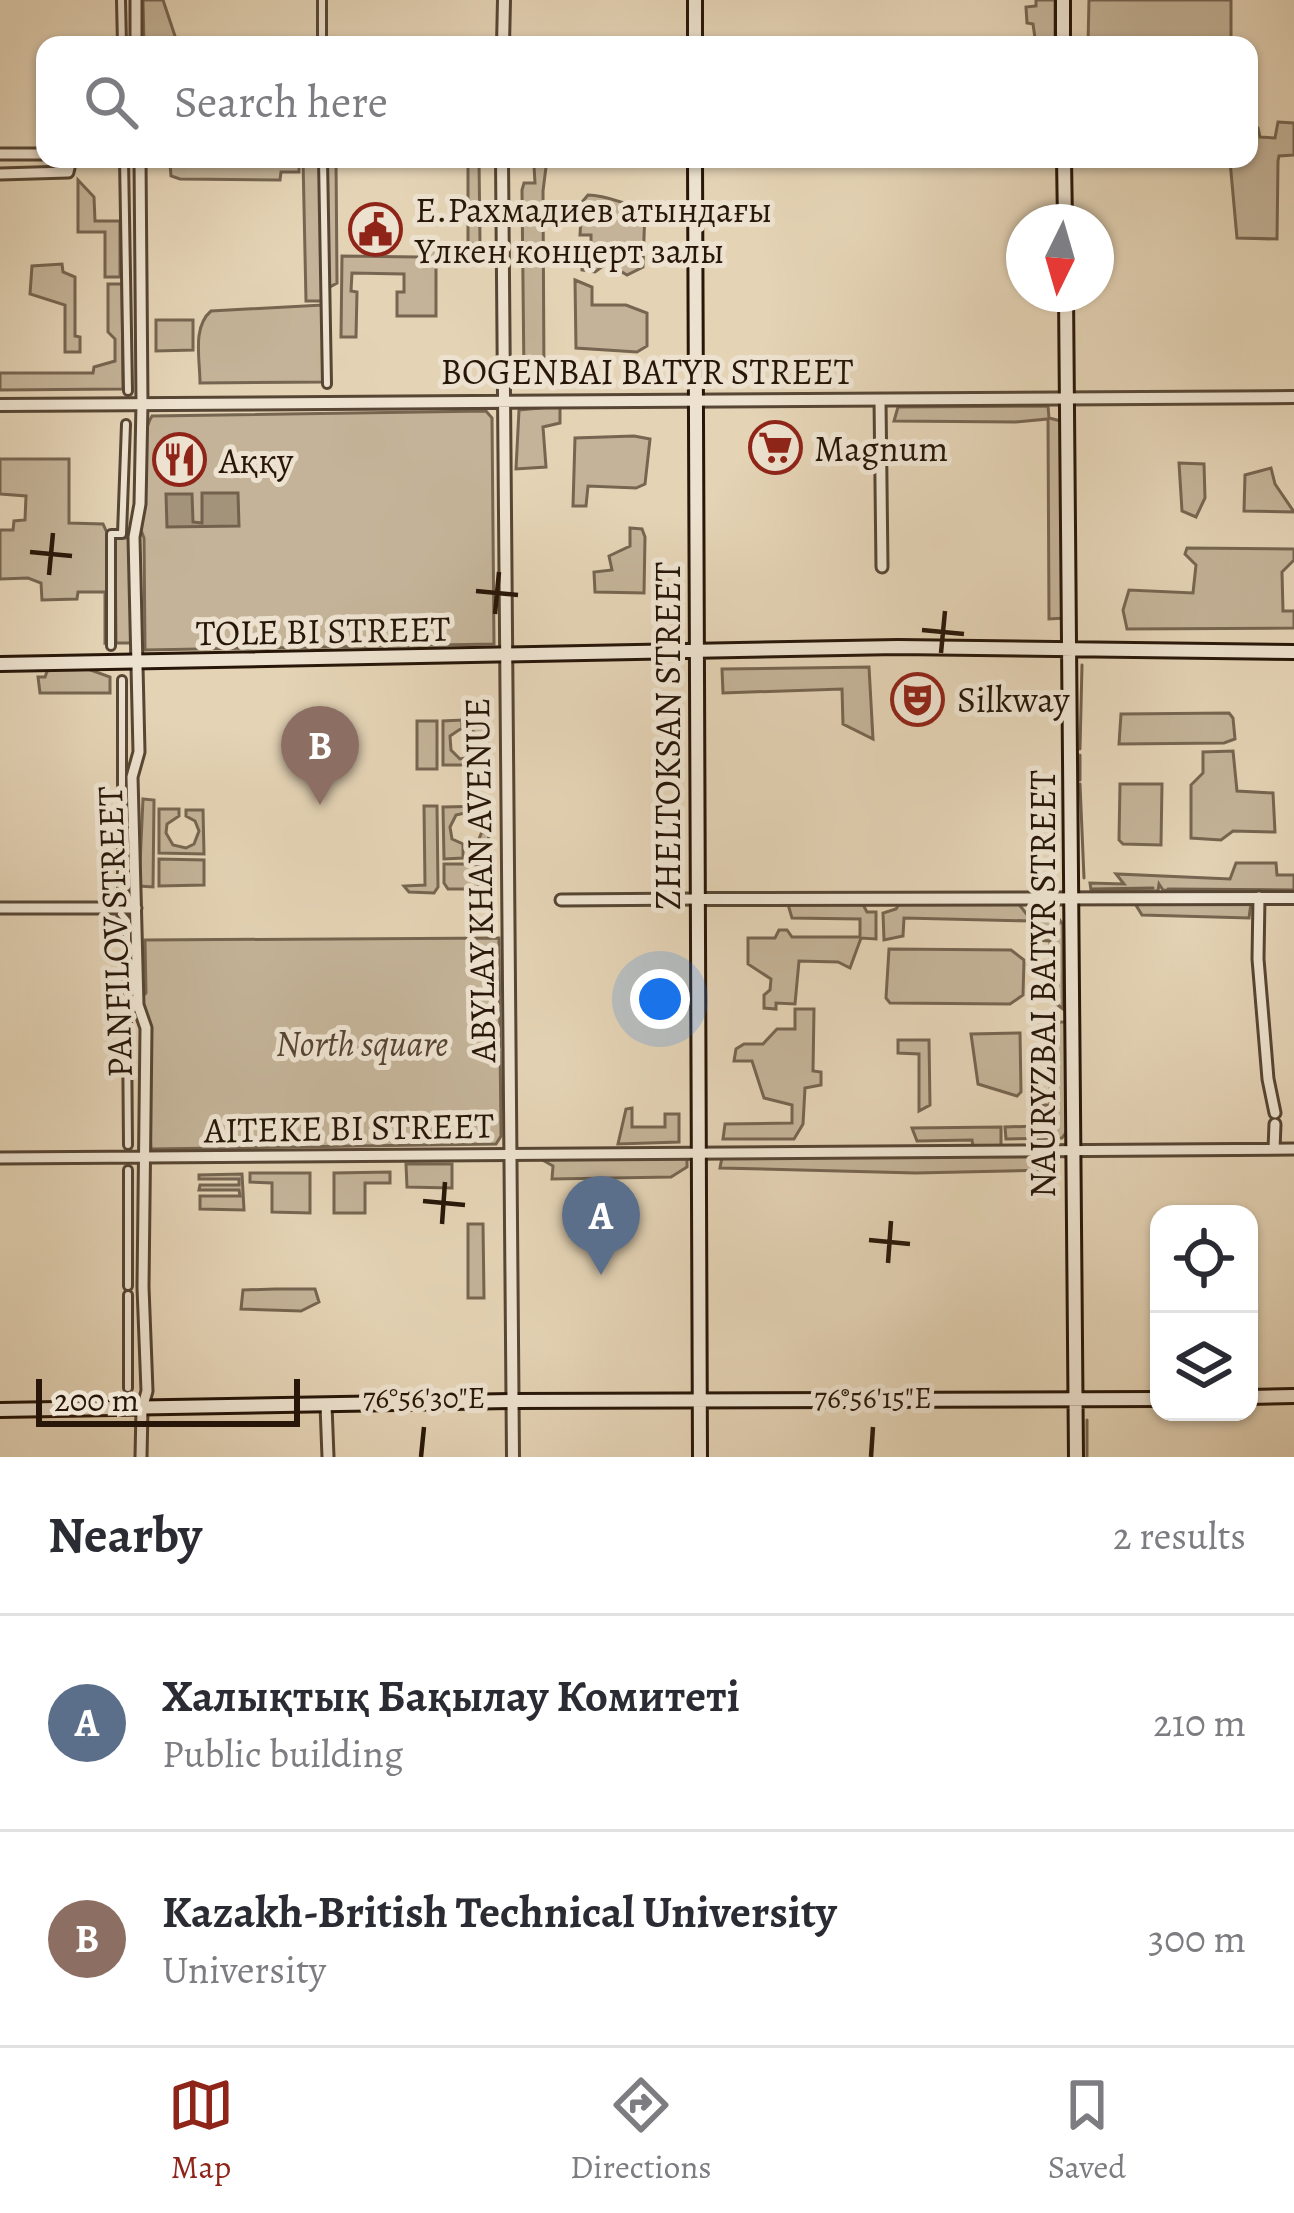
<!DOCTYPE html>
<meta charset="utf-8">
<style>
:root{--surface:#fff;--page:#f7f7f7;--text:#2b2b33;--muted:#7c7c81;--line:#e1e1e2;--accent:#8f2418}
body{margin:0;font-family:Alegreya,serif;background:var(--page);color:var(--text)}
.controls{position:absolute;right:36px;bottom:36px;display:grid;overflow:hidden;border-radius:24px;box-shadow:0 3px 9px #0004}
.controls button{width:108px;height:108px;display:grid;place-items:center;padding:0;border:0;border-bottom:3px solid var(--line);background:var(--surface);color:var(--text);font:60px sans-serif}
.compass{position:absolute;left:1006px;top:204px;width:108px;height:108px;border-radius:50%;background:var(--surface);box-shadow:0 3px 9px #0004;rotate:185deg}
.scale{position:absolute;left:36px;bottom:30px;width:264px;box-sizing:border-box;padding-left:12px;border:6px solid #281709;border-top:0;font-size:33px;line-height:42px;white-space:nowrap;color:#281709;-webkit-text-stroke:9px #ede2cf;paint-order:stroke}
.you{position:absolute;left:660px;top:999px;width:42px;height:42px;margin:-30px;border:9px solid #fff;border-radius:50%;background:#1a73e8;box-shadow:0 0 0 18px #1a73e833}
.badge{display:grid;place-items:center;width:78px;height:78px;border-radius:50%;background:var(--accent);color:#fff;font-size:39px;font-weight:700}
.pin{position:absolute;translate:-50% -99px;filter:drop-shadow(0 3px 6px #0008)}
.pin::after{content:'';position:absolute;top:63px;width:42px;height:36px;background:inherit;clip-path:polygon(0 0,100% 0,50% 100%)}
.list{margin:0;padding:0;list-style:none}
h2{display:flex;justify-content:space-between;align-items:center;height:156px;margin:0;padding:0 48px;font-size:51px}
h2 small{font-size:39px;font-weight:400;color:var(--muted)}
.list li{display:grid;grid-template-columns:78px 1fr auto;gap:36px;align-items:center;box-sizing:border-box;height:216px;padding:0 48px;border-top:3px solid var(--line)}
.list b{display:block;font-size:45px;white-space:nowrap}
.list p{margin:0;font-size:39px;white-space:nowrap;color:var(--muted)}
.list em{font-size:39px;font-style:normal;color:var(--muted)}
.icon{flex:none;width:66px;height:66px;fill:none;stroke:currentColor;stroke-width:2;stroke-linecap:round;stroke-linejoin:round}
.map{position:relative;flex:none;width:1294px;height:1457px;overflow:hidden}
.search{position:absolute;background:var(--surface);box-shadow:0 3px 9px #0004;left:36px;right:36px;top:36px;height:132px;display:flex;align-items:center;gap:30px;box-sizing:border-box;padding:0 42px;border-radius:24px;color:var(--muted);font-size:45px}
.sheet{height:588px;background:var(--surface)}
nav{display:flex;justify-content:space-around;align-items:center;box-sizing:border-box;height:168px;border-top:3px solid var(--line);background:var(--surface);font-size:33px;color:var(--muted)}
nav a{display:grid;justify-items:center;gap:6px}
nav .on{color:var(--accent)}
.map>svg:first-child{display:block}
.green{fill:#c4b398;stroke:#766550;stroke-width:3}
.water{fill:#a4937b;stroke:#72614d;stroke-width:3}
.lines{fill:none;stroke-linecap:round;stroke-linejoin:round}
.stream{stroke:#72614d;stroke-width:3}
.pedestrian-casing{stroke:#574634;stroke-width:12}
.minor-casing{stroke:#574634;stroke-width:15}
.tertiary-casing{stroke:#574634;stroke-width:16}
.secondary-casing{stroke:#281709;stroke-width:18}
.pedestrian{stroke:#ede2cf;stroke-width:6}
.minor{stroke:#ede2cf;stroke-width:9}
.tertiary{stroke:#ede2cf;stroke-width:10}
.secondary{stroke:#ede2cf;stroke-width:12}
.ticks{fill:none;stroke:#281709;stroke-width:4.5}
.labels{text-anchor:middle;stroke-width:10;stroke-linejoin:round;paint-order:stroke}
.poi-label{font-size:36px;fill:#281709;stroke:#ede2cf;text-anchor:start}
.street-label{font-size:36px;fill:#281709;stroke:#ede2cf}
.park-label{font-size:36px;font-style:italic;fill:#574634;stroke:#ede2cf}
.ticks-label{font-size:30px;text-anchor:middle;fill:#281709;stroke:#ede2cf;stroke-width:10;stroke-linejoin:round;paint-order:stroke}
</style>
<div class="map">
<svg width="1294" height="1457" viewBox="0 0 1294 1457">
<rect width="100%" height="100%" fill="#e4d3b5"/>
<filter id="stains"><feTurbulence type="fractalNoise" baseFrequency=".00167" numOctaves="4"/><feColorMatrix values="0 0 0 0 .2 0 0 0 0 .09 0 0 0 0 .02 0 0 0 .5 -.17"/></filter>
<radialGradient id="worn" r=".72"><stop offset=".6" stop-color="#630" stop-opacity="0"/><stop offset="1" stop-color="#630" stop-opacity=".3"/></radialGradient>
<!-- green -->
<path class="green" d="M143,0H163L178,45H144Z
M1036,0H1055V45H1036L1033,24L1027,23L1026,7L1036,6Z
M1089,0H1231V45H1088Z
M1278,122L1294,123V155L1279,156L1278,161L1277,239L1237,238L1230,161L1191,159H1249V126L1258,128L1260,137L1275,138Z
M243,159H299V172H281L280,180L180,179L171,176L170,164L235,165Z
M303,159H320L322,301H306Z
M325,159H336L337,283L328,288Z
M468,159H479L480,244H468Z
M525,159H547L543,191L544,377H524L522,190L524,183H535L534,166H526Z
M78,180L94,197L95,221H120V277H105V232H78Z
M588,195C609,195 626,206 645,208L643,267L627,275L607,263L595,272L582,270L581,256L591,255V235H580L582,202Z
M428,248L436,249V316H397V292H404V274L352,273L351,291L357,292L356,337H341L342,256L419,257Z
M62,264L63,272L75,277V336L80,337V352H65V305L30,294L32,266Z
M575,280L592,287V305H626L647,313V346L637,352L576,348Z
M108,284H122L123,389L0,390V373H93L94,367L115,361V339L108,332Z
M322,305L324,382L200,383C200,359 192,327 211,311Z
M156,320H193V350L156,351Z
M560,406V423L543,427L546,467L516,469L519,410Z
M1048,406L1049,418L1061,421L1065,618L1049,619L1048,419L1016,422L894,421L898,407Z
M486,411L492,418L494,644L145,650L144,538L137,520C154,486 136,441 152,416Z
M634,436L650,439L645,484L636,488L588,486L586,506H573L575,438Z
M0,459H69V523L103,524L108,535L109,642L105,643V592H78L77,599L42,600L41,583L28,578L0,579V530H13L14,521L25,520L26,496L0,494Z
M1179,463L1204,464L1205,498L1196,517L1182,511Z
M1271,468L1275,484L1294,512L1244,511L1245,475Z
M630,528L642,529L645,537L644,593L595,592L594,572L612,570L609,556L630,546Z
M115,538H132L131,628L135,643H116Z
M1187,548L1294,549V560L1282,572L1283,611H1294V628L1127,629L1123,610L1129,590L1193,593L1196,565L1185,554Z
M869,667L873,739L843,724L842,689L723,693L722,669Z
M48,669H88L110,677V693H40L38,677H45Z
M1229,713L1233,718L1235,739L1224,743L1119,744L1121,714Z
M462,720V728L450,736L451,750L460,759L477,756L481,738L469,728V720H488V765H443V721Z
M417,721H437V769H417Z
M1233,751L1237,791L1273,793L1275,832L1233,831L1221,840L1191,838V785L1203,773V752Z
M1120,784H1162L1161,845L1123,844L1119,840Z
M143,799L154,800L153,887L139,886Z
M424,806H437L438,887L434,893L409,892L404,886L425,885Z
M488,806L489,857L469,858V844L479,839L483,829L478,816L469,812L456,815L450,827L452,839L463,844V858L444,859L443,807Z
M159,809H179V816L167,824L166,833L173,845L186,848L194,844L199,831L195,821L186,816V810H203L204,854L159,853Z
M159,859L204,860V885L159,886Z
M1236,863H1276L1277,875H1294V891L1163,890L1159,884L1158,891L1091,890L1090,883L1124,884L1116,874L1230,879Z
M444,864H489V880H479L478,889H448L444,883Z
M787,901H861L867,912H876V939L861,938L850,968L838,962L799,961L795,1004L776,1003V1009L764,1008V995L770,990L771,979L748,964V938H775L779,930H787L792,937H860V919L792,918Z
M901,901L1018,903L1032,921L904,918L903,936L884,940L883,913L896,909Z
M1134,902L1251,903L1249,918L1142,915Z
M1049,904L1063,925V1009L1050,999V941L1036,940L1042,906Z
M499,938L501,1136L496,1144L151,1149L142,997L146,993L145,940Z
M889,949L1011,950L1024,960L1023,995L1010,1004L890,1003L886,998Z
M795,1009H814L813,1071L821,1072V1085L805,1088L803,1124L794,1139H723L725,1124L792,1123V1105L764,1098L752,1061H734L736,1049L744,1044H763L777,1029H795Z
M1051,1022H1066L1067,1131L1062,1138L1006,1139L1005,1127L1039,1126L1037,1105H1050Z
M1020,1033L1021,1092L1017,1096L978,1084L971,1034Z
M898,1040H929L930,1105L919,1111V1054L898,1053Z
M632,1108V1127H665V1114H679V1142L618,1144L626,1109Z
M1001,1127V1146H973L972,1140L917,1141L912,1128Z
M1057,1150V1161L1050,1170L916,1173L720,1168L723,1152Z
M534,1155H687V1167L671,1177L552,1179L553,1166Z
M406,1164H452V1188L407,1187Z
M390,1172V1183H365V1213H334V1173Z
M250,1173H310V1213L272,1212V1183L250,1182Z
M242,1174L244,1210L200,1209V1196H240L239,1190H199L200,1185H239V1179H199V1175Z
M468,1224H483L484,1298H468Z
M275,1289H315L319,1302L301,1311L241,1309L243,1290Z"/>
<!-- water -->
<path class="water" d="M202,493H238L239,526L167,527L166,494H192L193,522L202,523Z"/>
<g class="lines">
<!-- stream -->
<path class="stream" d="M1080,749L1082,665
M1080,755V780
M1080,784L1084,878
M1092,889L1153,888
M1168,889L1294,890
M1087,1420V1457"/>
<defs>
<path id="pedestrian" d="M121,0L122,45
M322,0V45
M124,159L128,391
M323,159L327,384
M111,646V534H122L126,424
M122,785V680
M122,891V792
M121,914L127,921V994
M127,1001V1024
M127,1031L128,1145
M128,1170V1286
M128,1295V1388"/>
<path id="minor" d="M136,0V45
M0,154H45
M140,159L142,404L140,504L134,537L139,752L132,777L138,1005L146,1028L143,1287L147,1391L142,1409L141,1457
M0,174L68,172L71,159
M880,400L882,567
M1259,897L1258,959L1268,1079L1275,1113
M561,900L698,899
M0,908H136
M1274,1149L1275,1124
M0,1158L1294,1149
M326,1405L328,1457"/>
<path id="tertiary" d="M503,45L504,0
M502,159L513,1457
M0,405L1294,397
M698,899L1294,898"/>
<path id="secondary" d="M695,0V45
M1063,45V0
M695,159L700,1457
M1064,159L1065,222
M1066,294L1076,1457
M0,664L898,647L1294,652
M1249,1397L1294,1396
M0,1410L513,1401L1159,1399"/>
</defs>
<!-- pedestrian casing -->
<use href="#pedestrian" class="pedestrian-casing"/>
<!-- minor casing -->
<use href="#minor" class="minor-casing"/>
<!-- tertiary casing -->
<use href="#tertiary" class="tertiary-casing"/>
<!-- secondary casing -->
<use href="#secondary" class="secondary-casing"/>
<!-- pedestrian -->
<use href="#pedestrian" class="pedestrian"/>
<!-- minor -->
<use href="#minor" class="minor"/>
<!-- tertiary -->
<use href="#tertiary" class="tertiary"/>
<!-- secondary -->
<use href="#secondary" class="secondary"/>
</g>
<!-- ticks -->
<path class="ticks" d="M30,552L72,556M49,575L53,533M476,591L518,595M495,614L499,572M922,630L964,634M941,653L945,611M423,1201L465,1205M442,1224L445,1182M869,1240L910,1244M888,1263L891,1221M421,1457L424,1427M871,1457L873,1427"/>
<!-- icons -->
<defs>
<symbol id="civic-ring" viewBox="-11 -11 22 22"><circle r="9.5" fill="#ede2cf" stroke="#8f2418" stroke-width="1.5"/><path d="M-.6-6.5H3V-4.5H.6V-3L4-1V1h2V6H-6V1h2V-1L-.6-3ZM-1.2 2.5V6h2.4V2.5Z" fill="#8f2418"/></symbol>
<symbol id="supermarket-ring" viewBox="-11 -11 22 22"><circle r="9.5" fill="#ede2cf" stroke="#8f2418" stroke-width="1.5"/><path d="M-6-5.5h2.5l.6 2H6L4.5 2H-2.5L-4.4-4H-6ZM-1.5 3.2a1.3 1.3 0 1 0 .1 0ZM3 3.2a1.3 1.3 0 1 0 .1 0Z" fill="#8f2418"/></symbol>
<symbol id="restaurant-ring" viewBox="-11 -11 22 22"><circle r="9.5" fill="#ede2cf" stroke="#8f2418" stroke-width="1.5"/><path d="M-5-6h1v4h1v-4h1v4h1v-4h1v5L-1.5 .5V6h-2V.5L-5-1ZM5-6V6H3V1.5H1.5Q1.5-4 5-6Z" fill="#8f2418"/></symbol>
<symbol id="theatre-ring" viewBox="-11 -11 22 22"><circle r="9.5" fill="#ede2cf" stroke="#8f2418" stroke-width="1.5"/><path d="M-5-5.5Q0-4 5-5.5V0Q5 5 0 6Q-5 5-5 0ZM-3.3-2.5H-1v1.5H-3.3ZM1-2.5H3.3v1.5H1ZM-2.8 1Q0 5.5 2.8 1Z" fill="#8f2418"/></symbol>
</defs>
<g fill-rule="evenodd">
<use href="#civic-ring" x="346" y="200" width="59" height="59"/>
<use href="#supermarket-ring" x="746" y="418" width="59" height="59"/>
<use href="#restaurant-ring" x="150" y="430" width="59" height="59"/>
<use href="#theatre-ring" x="888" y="670" width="59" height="59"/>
</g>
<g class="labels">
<!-- poi labels -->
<g class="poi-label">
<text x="415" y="222">Е.Рахмадиев атындағы<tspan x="415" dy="41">Үлкен концерт залы</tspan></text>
<text x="814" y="461">Magnum</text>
<text x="219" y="473">Аққу</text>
<text x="957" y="712">Silkway</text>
</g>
<!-- street labels -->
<g class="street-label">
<text x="647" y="384">BOGENBAI BATYR STREET</text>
<text transform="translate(323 630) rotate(-1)" y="13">TOLE BI STREET</text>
<text transform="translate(667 736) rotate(-90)" y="13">ZHELTOKSAN STREET</text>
<text transform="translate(479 880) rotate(-91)" y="13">ABYLAY KHAN AVENUE</text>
<text transform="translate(114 932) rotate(-92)" y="13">PANFILOV STREET</text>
<text transform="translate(1042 984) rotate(-90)" y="13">NAURYZBAI BATYR STREET</text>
<text transform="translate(349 1127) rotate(-1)" y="13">AITEKE BI STREET</text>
</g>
<!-- park labels -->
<g class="park-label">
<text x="362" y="1056">North square</text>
</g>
</g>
<g class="ticks-label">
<text x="424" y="1408">76°56'30"E</text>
<text x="873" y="1408">76°56'15"E</text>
</g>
<rect width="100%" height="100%" filter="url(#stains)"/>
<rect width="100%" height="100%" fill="url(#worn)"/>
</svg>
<div class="controls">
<button><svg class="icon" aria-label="locate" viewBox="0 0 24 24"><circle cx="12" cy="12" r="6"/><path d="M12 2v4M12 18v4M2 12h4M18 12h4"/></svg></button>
<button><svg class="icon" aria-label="layers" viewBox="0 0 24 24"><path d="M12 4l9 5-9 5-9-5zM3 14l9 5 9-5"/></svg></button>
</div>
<svg class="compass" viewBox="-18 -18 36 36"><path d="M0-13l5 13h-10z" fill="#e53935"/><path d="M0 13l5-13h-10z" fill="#7c7c81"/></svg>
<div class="scale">200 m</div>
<div class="you"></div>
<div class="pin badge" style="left:601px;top:1275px;background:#5c6f8a">A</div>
<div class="pin badge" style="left:320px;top:805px;background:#8d6e63">B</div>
<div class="search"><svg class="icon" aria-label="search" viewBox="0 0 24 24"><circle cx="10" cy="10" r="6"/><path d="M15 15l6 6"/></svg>Search here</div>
</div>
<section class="sheet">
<h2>Nearby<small>2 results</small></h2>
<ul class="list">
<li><span class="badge" style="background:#5c6f8a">A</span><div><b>Халықтық Бақылау Комитеті</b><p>Public building</p></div><em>210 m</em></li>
<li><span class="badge" style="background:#8d6e63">B</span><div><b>Kazakh-British Technical University</b><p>University</p></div><em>300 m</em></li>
</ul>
</section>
<nav>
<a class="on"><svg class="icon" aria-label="map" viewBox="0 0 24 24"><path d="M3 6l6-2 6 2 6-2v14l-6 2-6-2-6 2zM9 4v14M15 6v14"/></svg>Map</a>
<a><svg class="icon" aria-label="directions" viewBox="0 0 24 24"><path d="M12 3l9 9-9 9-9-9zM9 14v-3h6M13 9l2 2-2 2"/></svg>Directions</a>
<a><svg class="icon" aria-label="saved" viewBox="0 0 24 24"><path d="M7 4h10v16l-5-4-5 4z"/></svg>Saved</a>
</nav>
